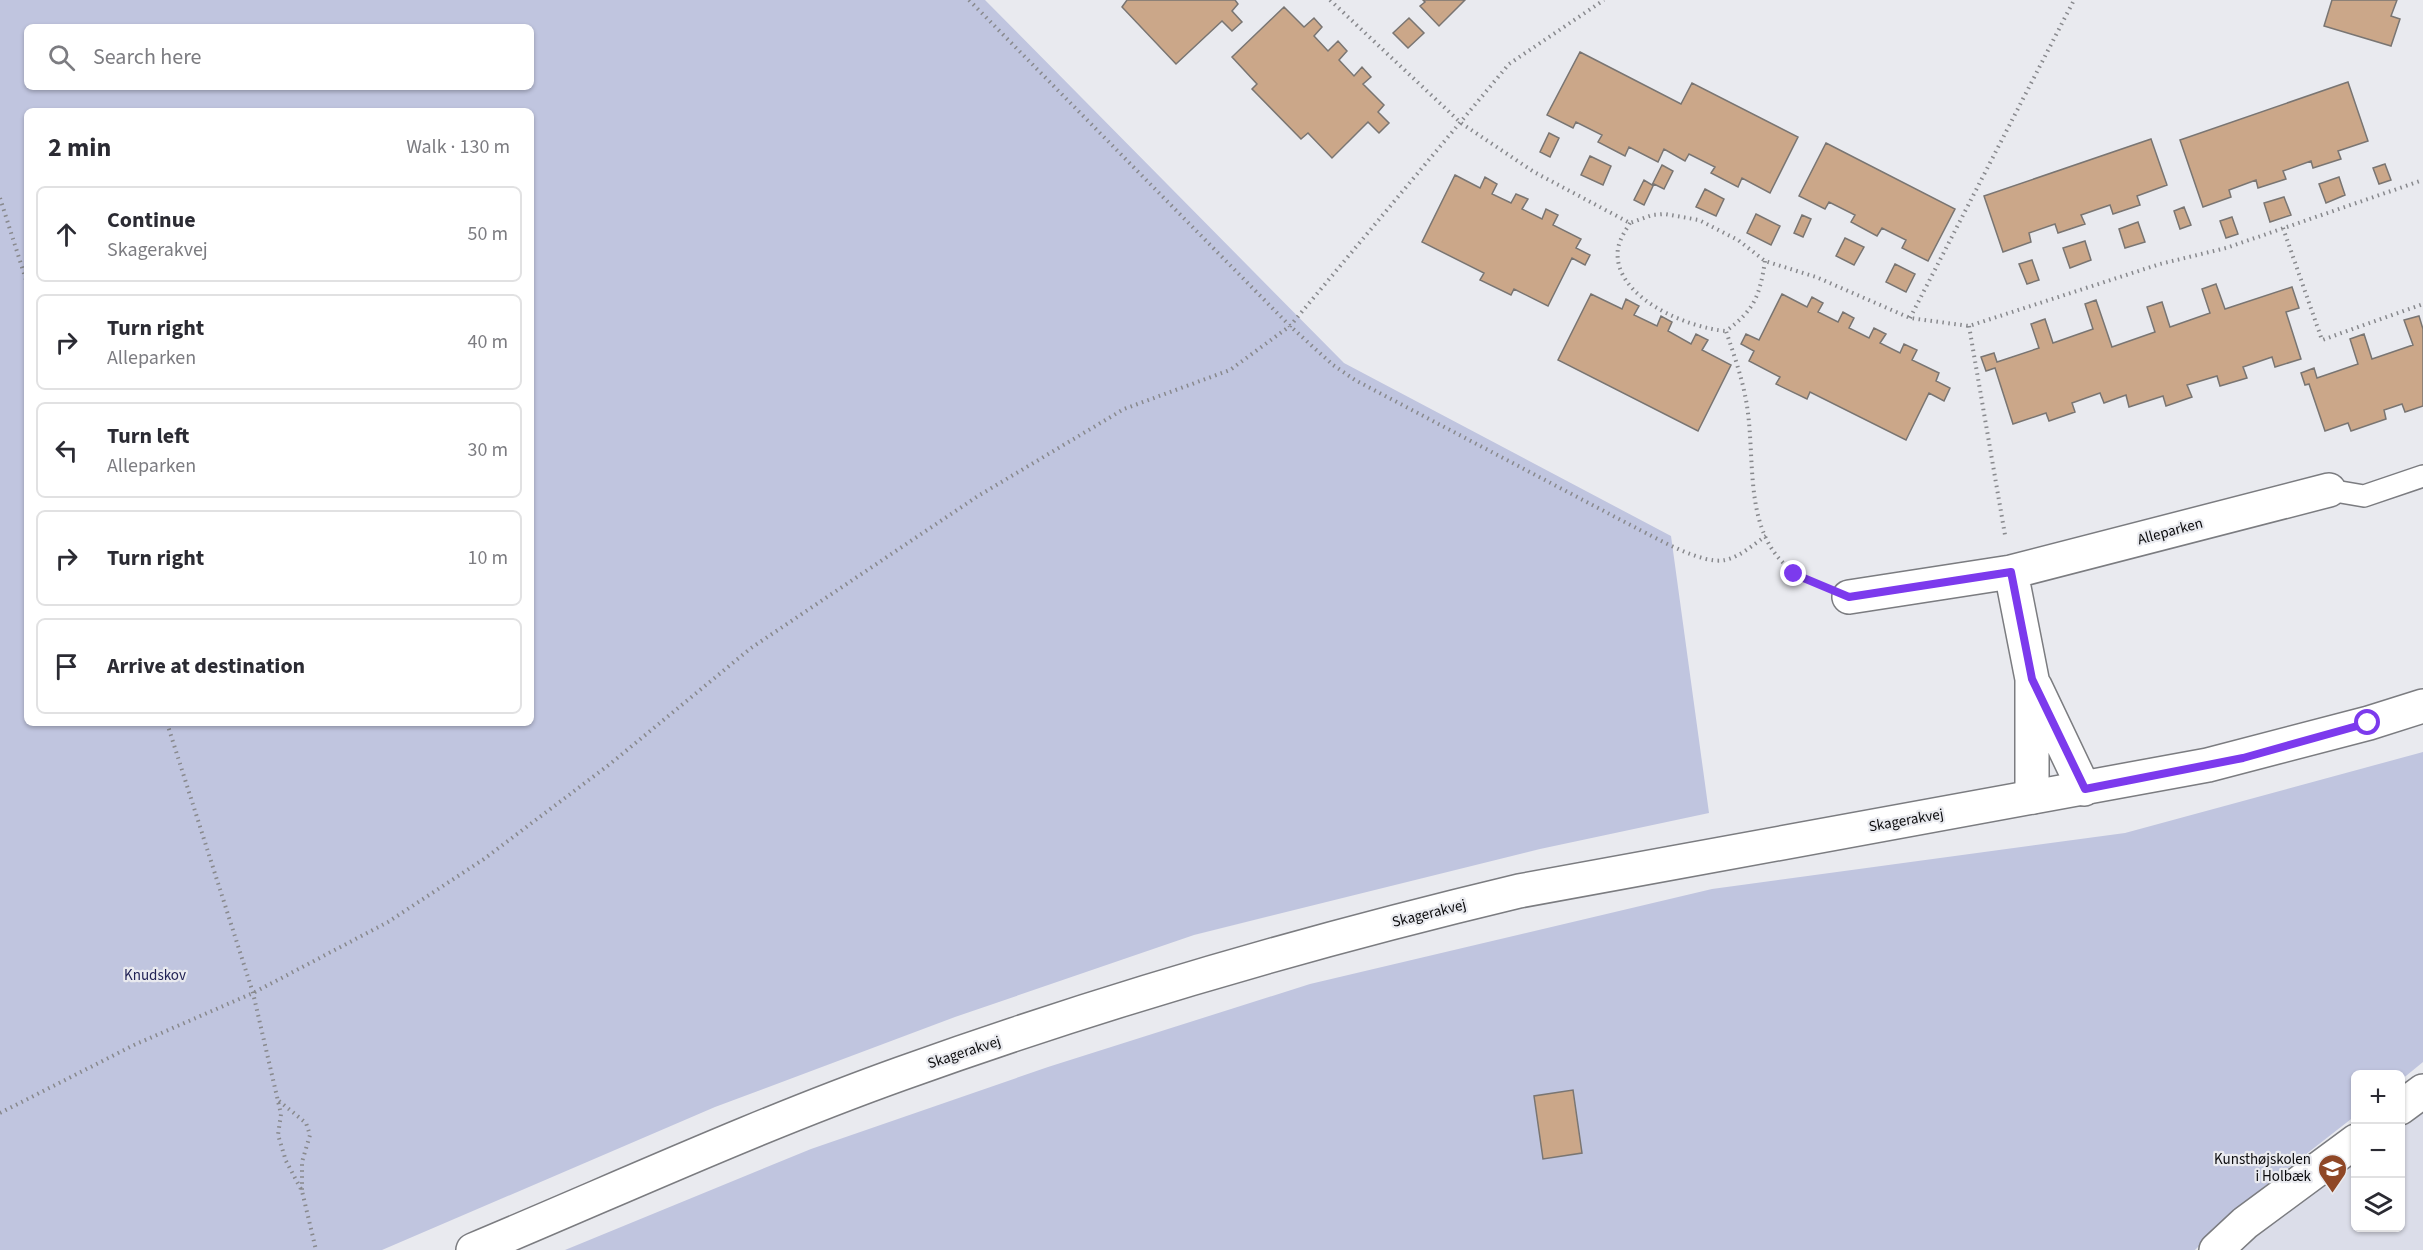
<!DOCTYPE html>
<meta charset="utf-8">
<style>
:root{--surface:#fff;--page:#f7f7f7;--text:#2b2b33;--muted:#7c7c81;--line:#e1e1e2}
body{margin:0;font-family:"Source Sans 3",sans-serif;background:var(--page);color:var(--text)}
.controls{position:absolute;right:18px;bottom:18px;display:grid;overflow:hidden;border-radius:9px;box-shadow:0 2px 4px #0004}
.controls button{width:54px;height:54px;display:grid;place-items:center;padding:0;border:0;border-bottom:2px solid var(--line);background:var(--surface);color:var(--text);font:30px sans-serif}
.stop{position:absolute;width:18px;height:18px;margin:-14px;border:4px solid #7c3aed;border-radius:50%;background:#fff}
.stop.end{background:#7c3aed;border-color:#fff;box-shadow:0 2px 6px #0008}
.list{margin:0;padding:0;list-style:none}
h2{display:flex;justify-content:space-between;align-items:center;height:78px;margin:0;padding:0 24px;font-size:26px}
h2 small{font-size:20px;font-weight:400;color:var(--muted)}
.list li{display:grid;grid-template-columns:39px 1fr auto;gap:18px;align-items:center;box-sizing:border-box;height:96px;margin:0 12px 12px;padding:0 12px;border:2px solid var(--line);border-radius:9px}
.list b{display:block;font-size:22px;white-space:nowrap}
.list p{margin:0;font-size:20px;white-space:nowrap;color:var(--muted)}
.list em{font-size:20px;font-style:normal;color:var(--muted)}
.icon{flex:none;width:33px;height:33px;fill:none;stroke:currentColor;stroke-width:2;stroke-linecap:round;stroke-linejoin:round}
.map{position:relative;flex:none;width:2423px;height:1250px;overflow:hidden}
.search{position:absolute;background:var(--surface);box-shadow:0 2px 4px #0004;left:24px;top:24px;width:510px;height:66px;display:flex;align-items:center;gap:15px;box-sizing:border-box;padding:0 21px;border-radius:9px;color:var(--muted);font-size:22px}
.panel{position:absolute;background:var(--surface);box-shadow:0 2px 4px #0004;left:24px;top:108px;width:510px;height:618px;border-radius:9px}
.map>svg:first-child{display:block}
.built{fill:#dbdde9}
.green{fill:#c0c5df;fill-rule:evenodd}
.building{fill:#cba789;stroke:#797572;stroke-width:1.5}
.lines{fill:none;stroke-linecap:round;stroke-linejoin:round}
.service-casing{stroke:#7b7c80;stroke-width:24}
.minor-casing{stroke:#7b7c80;stroke-width:36}
.tertiary-casing{stroke:#7b7c80;stroke-width:36}
.path{stroke:#88898d;stroke-width:4;stroke-dasharray:1.5 4.5;stroke-linecap:butt}
.service{stroke:#fff;stroke-width:21}
.minor{stroke:#fff;stroke-width:33}
.tertiary{stroke:#fff;stroke-width:33}
.route{stroke:#7c3aed;stroke-width:8}
.labels{text-anchor:middle;stroke-width:4.5;stroke-linejoin:round;paint-order:stroke}
.street-label{font-size:15px;fill:#0b0b0d;stroke:#e9eaef}
.park-label{font-size:15px;fill:#232456;stroke:#e9eaef}
.poi-label{font-size:15px;fill:#0b0b0d;stroke:#e9eaef;text-anchor:end}
</style>
<div class="map">
<svg width="2423" height="1250" viewBox="0 0 2423 1250">
<rect width="100%" height="100%" fill="#e9eaef"/>
<!-- built -->
<path class="built" d="M2423,1108V1250H2238L2257,1232L2355,1159L2356,1228H2400L2401,1125Z"/>
<!-- green -->
<path class="green" d="M0,0H985L1344,363L1671,536L1709,813L1540,849L1194,935L955,1017L715,1107L382,1250H0ZM27,27H531V87H27ZM27,111H531V723H27Z
M2423,752V1062L2401,1080L2400,1074H2356L2355,1116L2238,1207L2195,1250H565L811,1149L1048,1067L1310,984L1712,889L2125,833Z"/>
<!-- building -->
<path class="building" d="M1127,0H1235L1238,4L1232,11L1242,22L1232,31L1222,21L1176,64L1122,7Z
M1423,0H1465L1439,26L1420,6L1425,2Z
M2332,0H2397L2391,16L2400,19L2391,46L2324,26Z
M1284,7L1304,27L1314,18L1322,27L1314,36L1328,51L1338,41L1347,51L1339,60L1354,76L1362,67L1371,77L1363,84L1384,105L1378,112L1389,123L1379,133L1368,122L1332,158L1308,133L1301,139L1252,89L1257,84L1232,57Z
M1409,18L1424,33L1408,48L1393,33Z
M1580,52L1681,104L1692,83L1798,137L1770,193L1742,178L1738,187L1711,173L1715,167L1689,154L1685,161L1664,149L1658,162L1629,147L1625,156L1598,142L1602,135L1576,122L1573,128L1547,115Z
M2348,82L2368,141L2338,151L2341,159L2313,168L2311,161L2283,171L2286,179L2258,188L2256,180L2229,190L2231,197L2203,207L2180,140Z
M1549,133L1559,138L1550,157L1540,152Z
M2151,139L2167,185L2137,196L2140,205L2113,214L2110,205L2081,215L2085,224L2058,233L2055,224L2029,233L2031,242L2003,252L1984,196Z
M1826,143L1955,209L1928,261L1902,248L1906,240L1882,228L1877,236L1851,222L1855,215L1829,202L1825,209L1799,196Z
M1590,156L1611,166L1603,185L1581,175Z
M2385,164L2391,180L2379,184L2373,168Z
M1662,165L1673,171L1664,189L1654,184L1644,205L1634,200L1644,180L1652,185Z
M1455,175L1480,188L1485,177L1497,184L1492,194L1511,203L1516,194L1528,199L1522,209L1542,219L1546,209L1558,215L1553,225L1581,239L1576,248L1590,255L1585,265L1572,258L1548,306L1514,289L1511,295L1480,280L1484,273L1422,242Z
M2339,177L2345,195L2326,203L2319,184Z
M1705,189L1724,199L1716,216L1696,207Z
M2284,197L2291,215L2270,222L2264,203Z
M2184,207L2191,225L2180,229L2174,211Z
M1756,214L1780,226L1771,245L1747,233Z
M1802,215L1811,219L1803,237L1794,233Z
M2232,217L2238,234L2226,238L2220,221Z
M2138,222L2145,242L2125,248L2119,229Z
M1845,238L1864,247L1854,265L1836,256Z
M2085,241L2091,260L2070,268L2063,248Z
M2032,260L2039,280L2027,284L2019,264Z
M1895,264L1915,274L1906,292L1886,282Z
M2216,284L2225,309L2292,287L2299,308L2286,312L2301,359L2275,367L2272,357L2243,367L2247,378L2220,386L2217,376L2187,385L2192,397L2166,406L2163,396L2129,407L2126,395L2104,403L2100,393L2072,403L2075,412L2049,421L2046,413L2013,424L1995,368L1986,371L1981,357L1994,353L1997,362L2039,348L2031,324L2045,319L2053,343L2093,329L2085,304L2096,300L2112,347L2155,332L2147,307L2162,302L2170,327L2210,313L2202,289Z
M1591,294L1622,309L1626,299L1639,306L1634,315L1657,326L1661,316L1672,322L1668,331L1691,344L1696,334L1708,340L1702,350L1731,365L1698,431L1558,360Z
M1782,294L1807,307L1812,297L1823,303L1818,312L1838,322L1843,312L1854,318L1849,328L1869,338L1874,328L1886,334L1880,343L1900,353L1904,344L1917,350L1912,360L1939,373L1936,381L1950,388L1944,401L1929,393L1906,440L1810,392L1807,399L1776,384L1780,377L1749,361L1754,351L1741,344L1746,334L1759,340Z
M2419,316L2423,329V406L2405,412L2402,404L2384,410L2386,419L2351,431L2348,423L2325,431L2309,384L2305,385L2301,373L2314,368L2317,378L2358,364L2350,339L2364,334L2372,359L2413,345L2404,320Z
M1573,1090L1582,1153L1543,1159L1534,1096Z"/>
<g class="lines">
<defs>
<path id="service" d="M2329,490L2364,496L2423,476"/>
<path id="minor" d="M2011,572L2032,679V797
M1849,597L2011,572L2329,490
M2035,686L2084,789
M2400,1108L2423,1091
M2216,1250L2245,1223L2356,1141"/>
<path id="tertiary" d="M473,1250C614,1191 755,1126 900,1074C1103,1001 1310,941 1519,891L2208,765L2369,723L2423,706"/>
</defs>
<!-- service casing -->
<use href="#service" class="service-casing"/>
<!-- minor casing -->
<use href="#minor" class="minor-casing"/>
<!-- tertiary casing -->
<use href="#tertiary" class="tertiary-casing"/>
<!-- path -->
<path class="path" d="M969,0L1290,326L1333,365L1355,380L1638,529C1658,539 1703,565 1725,560C1740,557 1754,544 1766,536
M1330,0L1461,123L1534,172L1630,223L1652,215L1665,214L1699,220L1738,240L1765,261L1816,277L1910,318L1969,326L2160,264L2226,248L2423,180
M0,198L27,283
M1630,223C1625,231 1620,239 1618,248C1611,297 1688,328 1726,331
M2283,228L2322,340L2423,304
M1765,261C1760,294 1755,310 1726,331C1734,355 1743,380 1747,406C1757,470 1739,553 1815,583
M1910,318L2074,0
M1969,326L2005,535
M167,723L253,993L281,1114L278,1135L286,1161L302,1191L316,1250
M279,1101L306,1123L310,1135L302,1162V1190
M0,1113L134,1045L253,993L388,922L484,859L610,764L751,648L978,496L1124,409L1230,370L1290,326L1509,64L1604,0"/>
<!-- service -->
<use href="#service" class="service"/>
<!-- minor -->
<use href="#minor" class="minor"/>
<!-- tertiary -->
<use href="#tertiary" class="tertiary"/>
</g>
<g class="lines">
<!-- route -->
<path class="route" d="M1794,574L1849,597L2011,572L2032,679L2085,789L2243,758L2368,723"/>
</g>
<!-- icons -->
<defs>
<symbol id="school-pin" viewBox="-11 -11 22 30"><path d="M0 17L-7.5 6A9.5 9.5 0 1 1 7.5 6Z" fill="#8f4726" stroke="#e9eaef"/><path d="M0-5L7-2L0 1L-7-2ZM-4 1L0 2.5L4 1V4Q0 6-4 4Z" fill="#fff"/></symbol>
</defs>
<g fill-rule="evenodd">
<use href="#school-pin" x="2316" y="1152" width="33" height="45"/>
</g>
<g class="labels">
<!-- street labels -->
<g class="street-label">
<text transform="translate(2170 531) rotate(-15)" y="5">Alleparken</text>
<text transform="translate(1906 820) rotate(-10)" y="5">Skagerakvej</text>
<text transform="translate(1429 913) rotate(-14)" y="5">Skagerakvej</text>
<text transform="translate(964 1052) rotate(-18)" y="5">Skagerakvej</text>
</g>
<!-- park labels -->
<g class="park-label">
<text x="155" y="980">Knudskov</text>
</g>
<!-- poi labels -->
<g class="poi-label">
<text x="2311" y="1164">Kunsthøjskolen<tspan x="2311" dy="17">i Holbæk</tspan></text>
</g>
</g>
</svg>
<div class="controls">
<button>+</button>
<button>−</button>
<button><svg class="icon" aria-label="layers" viewBox="0 0 24 24"><path d="M12 4l9 5-9 5-9-5zM3 14l9 5 9-5"/></svg></button>
</div>
<div class="stop" style="left:2368px;top:723px"></div>
<div class="stop end" style="left:1794px;top:574px"></div>
<div class="search"><svg class="icon" aria-label="search" viewBox="0 0 24 24"><circle cx="10" cy="10" r="6"/><path d="M15 15l6 6"/></svg>Search here</div>
<section class="panel">
<h2>2 min<small>Walk · 130 m</small></h2>
<ul class="list">
<li><svg class="icon" aria-label="ahead" viewBox="0 0 24 24"><path d="M12 20V5M6 11l6-6 6 6"/></svg><div><b>Continue</b><p>Skagerakvej</p></div><em>50 m</em></li>
<li><svg class="icon" aria-label="right" viewBox="0 0 24 24"><path d="M7 20v-9h11M14 6l5 5-5 5"/></svg><div><b>Turn right</b><p>Alleparken</p></div><em>40 m</em></li>
<li><svg class="icon" aria-label="left" viewBox="0 0 24 24"><path d="M17 20v-9H6M10 6l-5 5 5 5"/></svg><div><b>Turn left</b><p>Alleparken</p></div><em>30 m</em></li>
<li><svg class="icon" aria-label="right" viewBox="0 0 24 24"><path d="M7 20v-9h11M14 6l5 5-5 5"/></svg><div><b>Turn right</b></div><em>10 m</em></li>
<li><svg class="icon" aria-label="arrive" viewBox="0 0 24 24"><path d="M6 21V4h12l-3 4 3 4H6"/></svg><div><b>Arrive at destination</b></div></li>
</ul>
</section>
</div>
